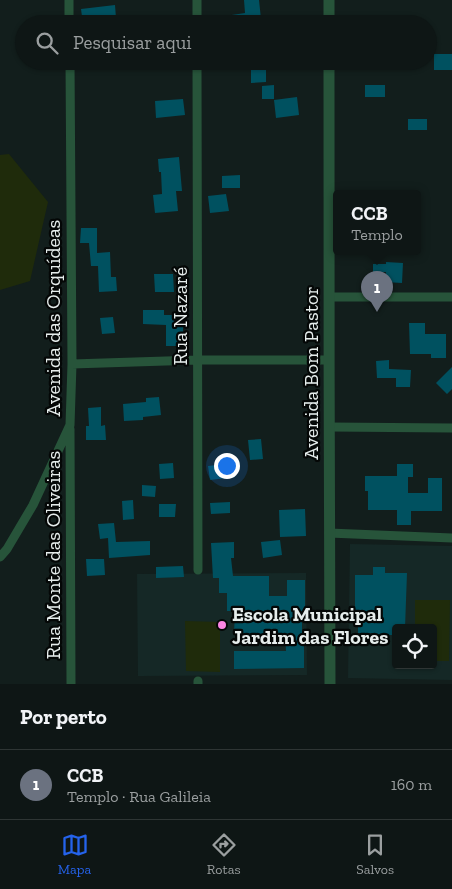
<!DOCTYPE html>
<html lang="pt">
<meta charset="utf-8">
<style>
:root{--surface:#0e1615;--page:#1c2322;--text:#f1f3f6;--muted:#9b9fa0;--line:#2e3534;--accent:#2563eb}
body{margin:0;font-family:"Zilla Slab",serif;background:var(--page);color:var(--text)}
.controls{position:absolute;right:15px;bottom:15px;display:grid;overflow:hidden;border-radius:5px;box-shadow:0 1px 4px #0004}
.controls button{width:45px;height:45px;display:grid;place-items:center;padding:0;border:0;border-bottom:1px solid var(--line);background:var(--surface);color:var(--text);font:25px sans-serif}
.you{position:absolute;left:226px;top:465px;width:18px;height:18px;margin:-12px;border:4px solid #fff;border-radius:50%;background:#1a73e8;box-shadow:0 0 0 8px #1a73e833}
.badge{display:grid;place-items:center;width:32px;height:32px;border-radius:50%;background:var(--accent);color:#fff;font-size:16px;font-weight:700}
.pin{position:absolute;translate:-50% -41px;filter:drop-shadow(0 1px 2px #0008)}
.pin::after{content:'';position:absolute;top:26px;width:18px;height:15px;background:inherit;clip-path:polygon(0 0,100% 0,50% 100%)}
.popup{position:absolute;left:333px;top:190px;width:88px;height:65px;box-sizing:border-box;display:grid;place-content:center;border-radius:5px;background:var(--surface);filter:drop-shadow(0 1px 4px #0005);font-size:16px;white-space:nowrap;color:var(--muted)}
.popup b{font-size:19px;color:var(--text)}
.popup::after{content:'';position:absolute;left:50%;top:100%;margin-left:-10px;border:10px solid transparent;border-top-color:var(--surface)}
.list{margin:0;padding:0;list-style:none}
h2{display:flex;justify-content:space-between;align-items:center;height:65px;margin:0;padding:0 20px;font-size:21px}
h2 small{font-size:16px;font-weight:400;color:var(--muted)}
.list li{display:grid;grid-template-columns:32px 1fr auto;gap:15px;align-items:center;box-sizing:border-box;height:70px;padding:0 20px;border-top:1px solid var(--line)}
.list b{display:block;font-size:19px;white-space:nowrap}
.list p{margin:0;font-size:16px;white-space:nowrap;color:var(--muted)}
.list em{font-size:16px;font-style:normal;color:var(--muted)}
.icon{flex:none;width:28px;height:28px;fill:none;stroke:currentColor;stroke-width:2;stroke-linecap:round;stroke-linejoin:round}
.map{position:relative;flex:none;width:452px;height:684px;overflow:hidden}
.search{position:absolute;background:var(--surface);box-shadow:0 1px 4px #0004;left:15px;right:15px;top:15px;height:55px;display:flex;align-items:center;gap:12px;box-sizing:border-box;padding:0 18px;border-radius:28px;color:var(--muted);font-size:19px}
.sheet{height:135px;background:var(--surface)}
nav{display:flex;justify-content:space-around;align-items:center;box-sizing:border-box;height:70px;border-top:1px solid var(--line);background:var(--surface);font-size:14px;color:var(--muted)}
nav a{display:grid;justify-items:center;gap:2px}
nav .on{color:var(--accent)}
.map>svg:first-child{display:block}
.built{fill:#152826;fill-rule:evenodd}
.green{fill:#1f2b0b}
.building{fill:#005160}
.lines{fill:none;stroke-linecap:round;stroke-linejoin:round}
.minor{stroke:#27543a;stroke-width:9}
.tertiary{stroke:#27543a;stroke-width:11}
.poi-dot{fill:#fc86e3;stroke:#040706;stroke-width:2}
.labels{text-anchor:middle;stroke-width:4.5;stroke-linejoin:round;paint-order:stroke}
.street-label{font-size:20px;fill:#e6edec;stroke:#040706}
.poi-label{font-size:20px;font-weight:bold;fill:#e6edec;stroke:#040706;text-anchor:start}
</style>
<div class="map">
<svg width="452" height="684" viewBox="0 0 452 684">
<rect width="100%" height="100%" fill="#121e1c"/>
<!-- built -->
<path class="built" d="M350,544L452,546V680L348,678ZM396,628H433V665H396Z
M306,573L307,675L138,676L137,574Z"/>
<!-- green -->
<path class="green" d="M9,154L48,202L30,281L0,290V155Z
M415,600H450L449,661H433V628H415Z
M185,621L220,622V672L186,671Z"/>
<!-- building -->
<path class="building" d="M244,0H259L261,19L242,20L243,24H226L225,16L245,13Z
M115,5L116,18L100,20V23L83,24L81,9Z
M434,54H452V70H434Z
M266,64V82L251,83V65Z
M274,85V99H262V86Z
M365,85H385V97H365Z
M297,97L299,115L276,118L274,100Z
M183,99L185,115L156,118L155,101Z
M408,119H427V130H408Z
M179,157L182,191H176L178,211L155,213L153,195L162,194L161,172H159L158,159Z
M240,175V188H222V176Z
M226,194L229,211L210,213L208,196Z
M81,228H97V253L110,252L111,277H116L117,291L99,292L98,266H91L89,243H80Z
M386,262L403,263L402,283L385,282L386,272H373V264H386Z
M154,274H173L174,292H155Z
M143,310H164V315H183V346H166V325L143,324Z
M113,317L115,333L102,334L100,318Z
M409,323H425V334H446V358H431V354H410Z
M389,360V369L411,370L410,387H396V378H377L376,361Z
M452,367V389L447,394L436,383Z
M159,397L161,415L143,417V420L124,421L123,404L146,402V398Z
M101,407V426L105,425L106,440H86V426H89L88,408Z
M261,439L263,459L250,460L248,440Z
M173,463L174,478L160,479L159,464Z
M234,463L235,477L210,480L208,466Z
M397,464H413V477H408V493H428V478H442V511H411V525H397V510H368V491H365V476H397Z
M142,485L156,486L155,497L142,496Z
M133,500L134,519L123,520L122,501Z
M230,502V513L211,514L210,503Z
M159,504H176L175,517H159Z
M305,509L306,536L280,537L279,510Z
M114,523L116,542L150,541V555L109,558L108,538L100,539L98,524Z
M280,540L282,555L263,558L261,542Z
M234,542V558H231L233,576H269V596H287V580H305V611H302V636H304V668L234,669V651H286L285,634H234L235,611H227V593H219V578H213L211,543Z
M86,559H104L105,575L87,576Z
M183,566L184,577L156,578V567Z
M373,567H385V573H407L405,628H396V635H384V644L374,643V633H358V611H355V575H373Z"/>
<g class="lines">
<!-- minor -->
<path class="minor" d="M69,0V24
M197,0V24
M197,61L198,570
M329,297H452
M72,364L197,360H328
M330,427L452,428
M70,429L71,684
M329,533L452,538
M0,557L7,549L33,505L70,425L72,364L70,61
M198,681V684"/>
<!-- tertiary -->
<path class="tertiary" d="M329,0V24
M329,61C329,269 329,476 330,684"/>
</g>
<!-- markers -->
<circle class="poi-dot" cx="222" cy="625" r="5"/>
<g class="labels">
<!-- street labels -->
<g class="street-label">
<text transform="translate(180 316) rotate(-90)" y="7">Rua Nazaré</text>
<text transform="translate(53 318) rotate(-90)" y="7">Avenida das Orquídeas</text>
<text transform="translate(311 373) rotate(-90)" y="7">Avenida Bom Pastor</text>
<text transform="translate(53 555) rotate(-90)" y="7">Rua Monte das Oliveiras</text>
</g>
<!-- poi labels -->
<g class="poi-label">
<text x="232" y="621">Escola Municipal<tspan x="232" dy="23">Jardim das Flores</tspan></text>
</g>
</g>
</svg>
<div class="controls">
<button><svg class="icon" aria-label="locate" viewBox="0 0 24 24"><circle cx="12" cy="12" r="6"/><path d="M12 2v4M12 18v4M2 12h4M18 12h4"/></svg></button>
</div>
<div class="you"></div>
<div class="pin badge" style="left:377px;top:312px;background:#6b7280">1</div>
<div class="popup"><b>CCB</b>Templo</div>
<div class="search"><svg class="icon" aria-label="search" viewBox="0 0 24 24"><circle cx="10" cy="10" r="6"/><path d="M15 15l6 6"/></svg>Pesquisar aqui</div>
</div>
<section class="sheet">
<h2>Por perto<small></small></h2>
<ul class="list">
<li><span class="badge" style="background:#6b7280">1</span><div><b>CCB</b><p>Templo · Rua Galileia</p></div><em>160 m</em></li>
</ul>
</section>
<nav>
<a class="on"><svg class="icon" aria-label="map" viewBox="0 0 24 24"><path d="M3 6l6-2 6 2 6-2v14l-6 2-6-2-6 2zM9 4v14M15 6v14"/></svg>Mapa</a>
<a><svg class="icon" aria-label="directions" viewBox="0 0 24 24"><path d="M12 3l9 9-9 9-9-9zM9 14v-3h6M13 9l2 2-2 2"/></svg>Rotas</a>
<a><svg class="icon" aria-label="saved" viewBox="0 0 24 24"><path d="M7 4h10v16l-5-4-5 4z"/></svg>Salvos</a>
</nav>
